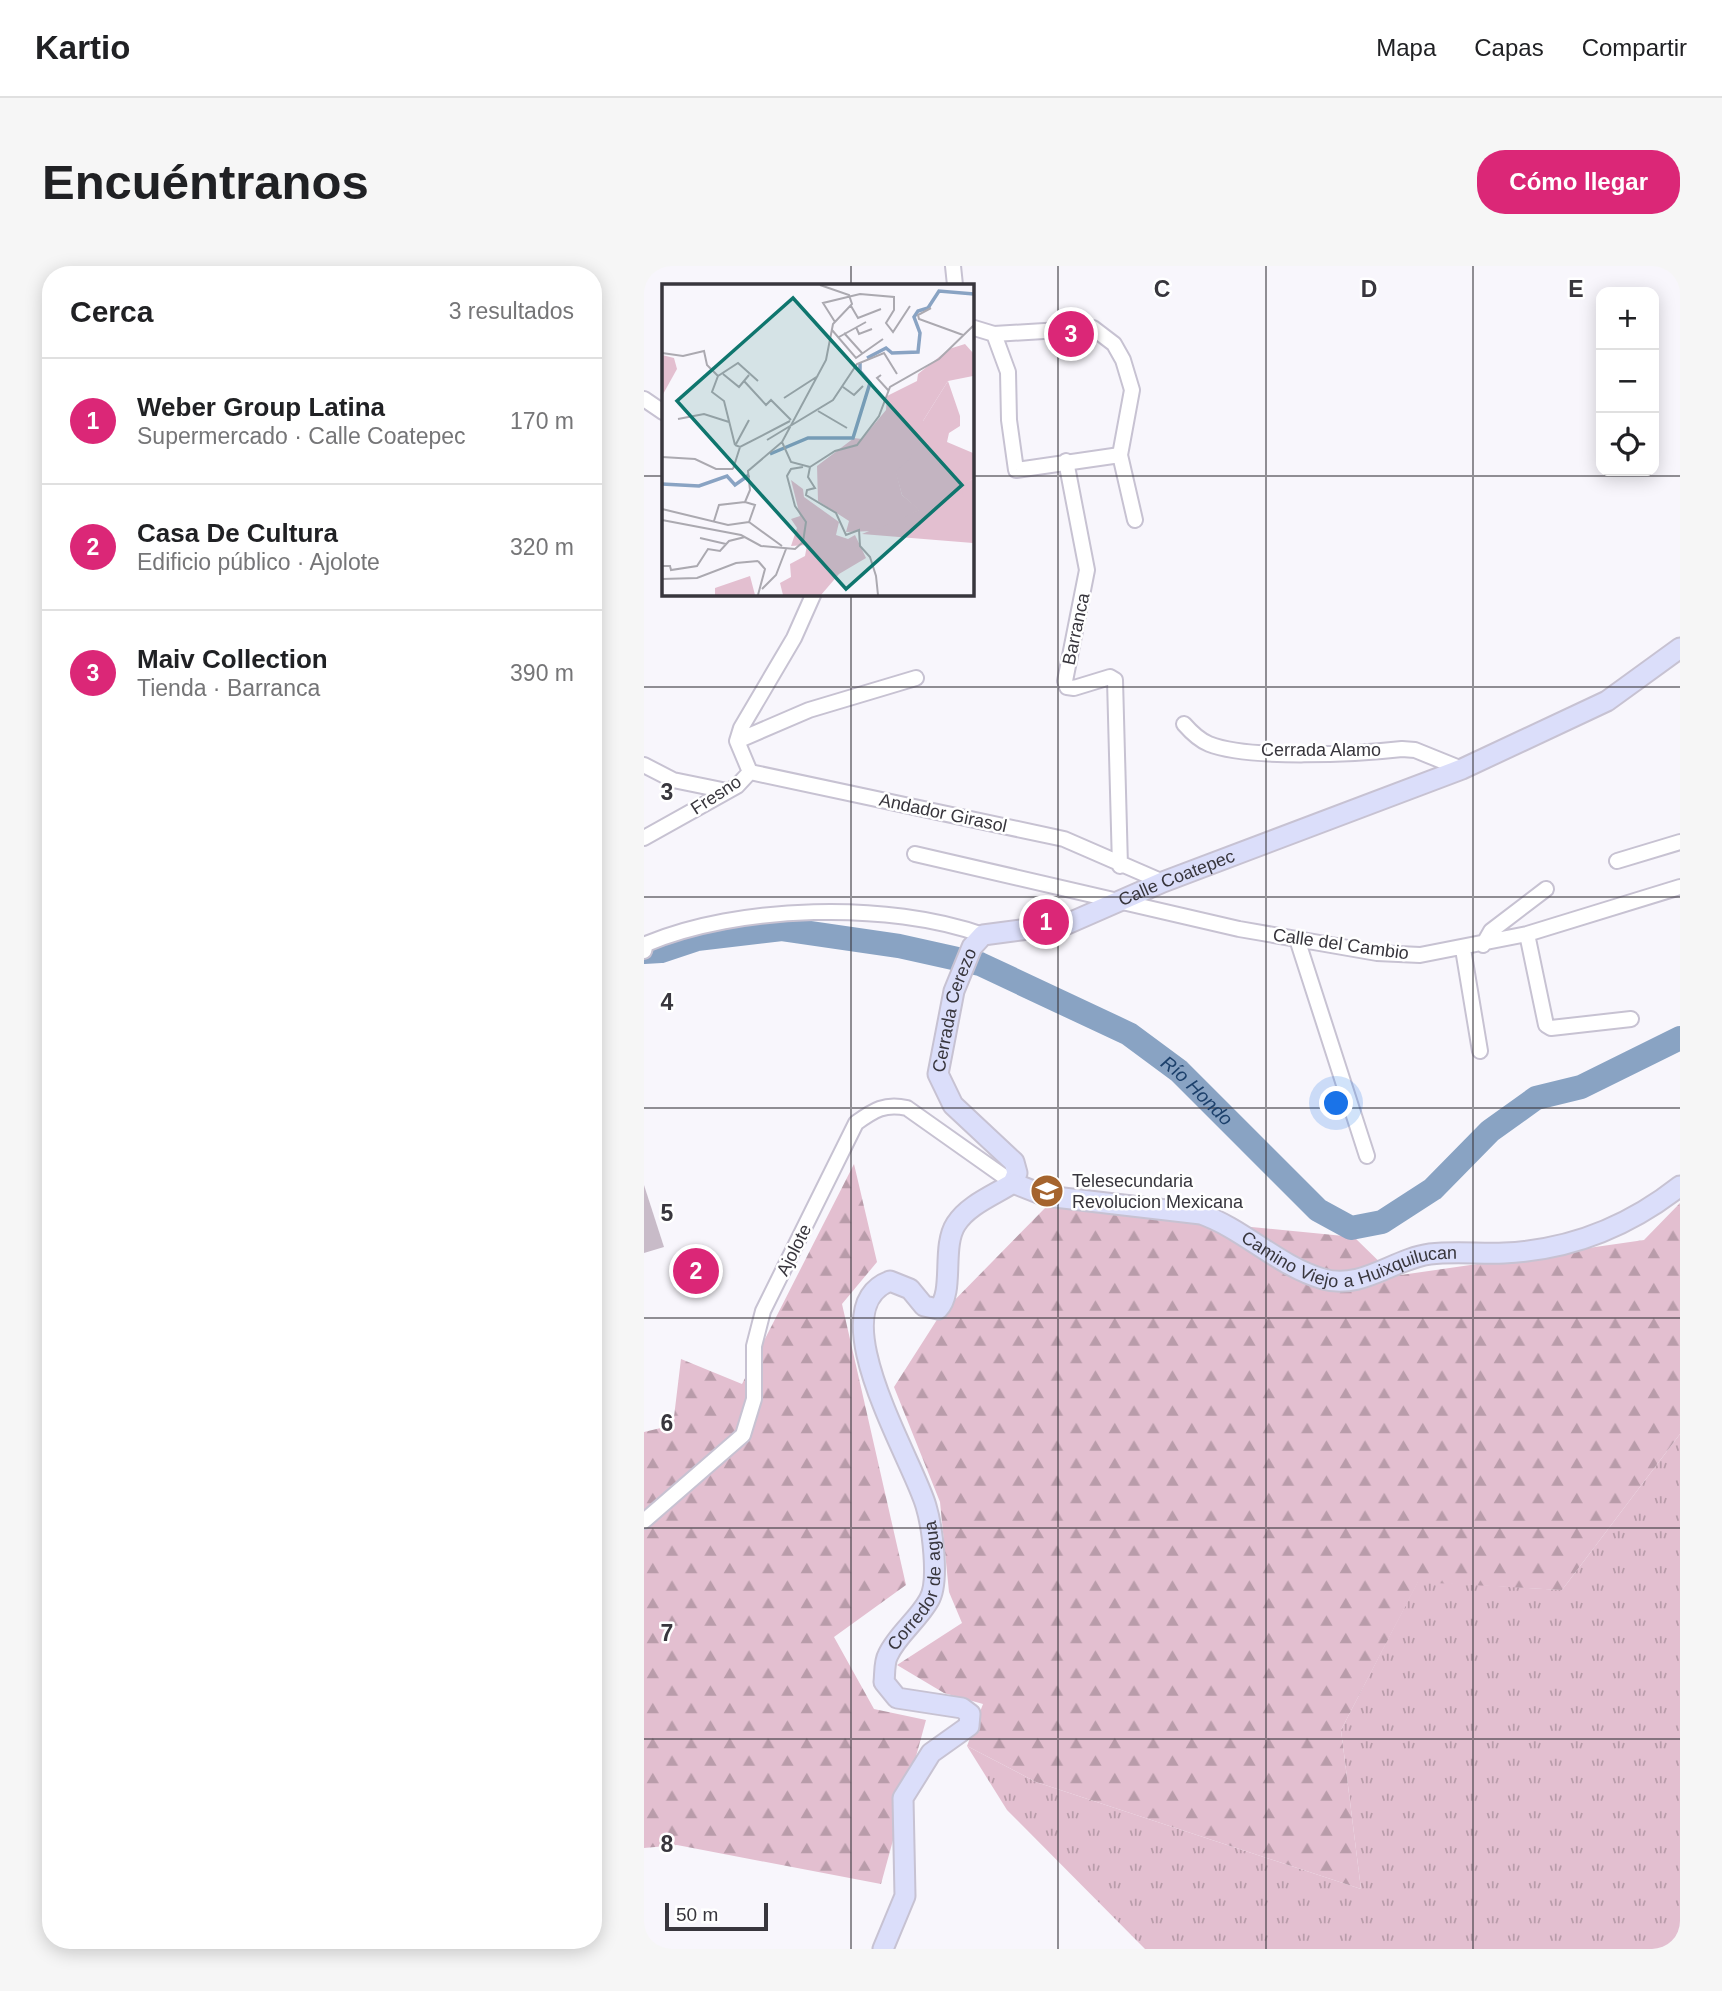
<!DOCTYPE html>
<html lang="es">
<meta charset="utf-8">
<style>
:root{--surface:#fff;--page:#f6f6f6;--text:#202124;--muted:#757577;--line:#e0e0e0;--accent:#db2777}
body{margin:0;font-family:Arial,sans-serif;background:var(--page);color:var(--text)}
.controls{position:absolute;right:21px;top:21px;display:grid;overflow:hidden;border-radius:14px;box-shadow:0 4px 18px #0003}
.controls button{width:63px;height:63px;display:grid;place-items:center;padding:0;border:0;border-bottom:2px solid var(--line);background:var(--surface);color:var(--text);font:35px sans-serif}
.scale{position:absolute;left:21px;bottom:18px;width:103px;box-sizing:border-box;padding-left:7px;border:4px solid #38363d;border-top:0;font-size:19px;line-height:24px;white-space:nowrap;color:#38363d;-webkit-text-stroke:5px #fff;paint-order:stroke}
.you{position:absolute;left:693px;top:838px;width:24px;height:24px;margin:-18px;border:5px solid #fff;border-radius:50%;background:#1a73e8;box-shadow:0 0 0 10px #1a73e833}
.badge{display:grid;place-items:center;width:46px;height:46px;border-radius:50%;background:var(--accent);color:#fff;font-size:23px;font-weight:700}
.pin{position:absolute;translate:-50% -50%;border:4px solid #fff;box-shadow:0 2px 7px #0006}
.list{margin:0;padding:0;list-style:none}
h2{display:flex;justify-content:space-between;align-items:center;height:91px;margin:0;padding:0 28px;font-size:30px}
h2 small{font-size:23px;font-weight:400;color:var(--muted)}
.list li{display:grid;grid-template-columns:46px 1fr auto;gap:21px;align-items:center;box-sizing:border-box;height:126px;padding:0 28px;border-top:2px solid var(--line)}
.list b{display:block;font-size:26px;white-space:nowrap}
.list p{margin:0;font-size:23px;white-space:nowrap;color:var(--muted)}
.list em{font-size:23px;font-style:normal;color:var(--muted)}
.icon{flex:none;width:38px;height:38px;fill:none;stroke:currentColor;stroke-width:2;stroke-linecap:round;stroke-linejoin:round}
.map{position:relative;flex:none;width:1036px;height:1683px;overflow:hidden;border-radius:28px}
header{display:flex;align-items:center;gap:42px;box-sizing:border-box;height:98px;padding:0 35px;background:var(--surface);border-bottom:2px solid var(--line)}
header strong{font-size:33px}
nav{display:flex;gap:38px;margin-inline-start:auto;font-size:24px}
.intro{display:flex;align-items:center;justify-content:space-between;box-sizing:border-box;height:168px;padding:0 42px}
h1{margin:0;font-size:49px}
.button{padding:18px 32px;border-radius:28px;background:var(--accent);color:#fff;font-size:24px;font-weight:700}
main{display:flex;gap:42px;padding:0 42px}
aside{flex:1;background:var(--surface);border-radius:28px;box-shadow:0 4px 18px #0003}
.map>svg:first-child{display:block}
.grass{fill:url(#grass-tufts)}
.forest{fill:url(#forest-firs)}
.lines{fill:none;stroke-linecap:round;stroke-linejoin:round}
.river{stroke:#89a3c3;stroke-width:24}
.building{fill:#c8bbc8}
.minor-casing{stroke:#c7c2d2;stroke-width:18}
.secondary-casing{stroke:#c7c2d2;stroke-width:23}
.minor{stroke:#fff;stroke-width:14}
.secondary{stroke:#dbdefa;stroke-width:19}
.grid{fill:none;stroke:#38363d;stroke-width:2;stroke-opacity:0.55}
.labels{text-anchor:middle;stroke-width:5;stroke-linejoin:round;paint-order:stroke}
.street-label{font-size:18px;fill:#38363d;stroke:#fff}
.poi-label{font-size:18px;fill:#38363d;stroke:#fff;text-anchor:start}
.water-label{font-size:19px;font-style:italic;fill:#1c406b;stroke:#fff}
.inset-river{fill:none;stroke:#89a3c3;stroke-width:3.5}
.inset-road{fill:none;stroke:#aba9b0;stroke-width:2}
.view{fill:#0f766e;fill-opacity:0.15;stroke:#0f766e;stroke-width:3.5}
.inset-edge{fill:none;stroke:#38363d;stroke-width:3.5}
.grid-label{font-size:23px;text-anchor:middle;font-weight:bold;fill:#38363d;stroke:#fff;stroke-width:5;stroke-linejoin:round;paint-order:stroke}
</style>
<header>
<strong>Kartio</strong>
<nav><a>Mapa</a><a>Capas</a><a>Compartir</a></nav>
</header>
<div class="intro"><h1>Encuéntranos</h1><a class="button">Cómo llegar</a></div>
<main>
<aside>
<h2>Cerca<small>3 resultados</small></h2>
<ul class="list">
<li><span class="badge">1</span><div><b>Weber Group Latina</b><p>Supermercado · Calle Coatepec</p></div><em>170 m</em></li>
<li><span class="badge">2</span><div><b>Casa De Cultura</b><p>Edificio público · Ajolote</p></div><em>320 m</em></li>
<li><span class="badge">3</span><div><b>Maiv Collection</b><p>Tienda · Barranca</p></div><em>390 m</em></li>
</ul>
</aside>
<div class="map">
<svg width="1036" height="1683" viewBox="0 0 1036 1683">
<defs>
<pattern id="grass-tufts" width="24" height="20" patternUnits="userSpaceOnUse" patternTransform="scale(1.75)"><rect width="24" height="20" fill="#e3bfd0"/><path d="M3 7l-1-3M5 7V3M7 7l1-3M15 17l-1-3M17 17v-4M19 17l1-3" fill="none" stroke="#b99caa"/></pattern>
<pattern id="forest-firs" width="22" height="20" patternUnits="userSpaceOnUse" patternTransform="scale(1.75)"><rect width="22" height="20" fill="#e3bfd0"/><path d="M5 1l3.5 6h-7zM16 11l3.5 6h-7z" fill="#b99caa"/></pattern>
</defs>
<rect width="100%" height="100%" fill="#f8f6fc"/>
<!-- grass -->
<path class="grass" d="M1036,1168V1683H501L363,1544L323,1480L392,1516L717,1623L697,1464L774,1315L918,1324Z"/>
<!-- forest -->
<path class="forest" d="M210,898L233,996L198,1038L262,1319L190,1371L230,1443L282,1454L237,1618L33,1579L0,1582V1166L29,1159L37,1093L98,1118Z
M1036,937V1168L918,1324L774,1316L697,1464L717,1623L392,1516L323,1480L339,1438L300,1427L253,1399L318,1357L305,1326L296,1236L250,1121L296,1049L402,941L710,971L750,1010L1000,974Z"/>
<g class="lines">
<!-- river -->
<path class="river" id="s1" d="M0,686L17,685L53,673L138,663L255,680L336,698L485,768L535,805L674,944L707,962L738,956L789,923L846,865L892,832L937,821L1036,772"/>
</g>
<!-- building -->
<path class="building" d="M0,919L20,981L0,987Z"/>
<g class="lines">
<defs>
<path id="minor" d="M309,0L311,19
M327,61L350,68L449,62L470,78L479,94L488,124L476,189L491,254
M350,68L364,106L365,154L372,204L476,189
M0,133L19,146
M422,195L443,304L421,415L423,421L430,422L466,411L471,414L476,600
M170,327L150,372L97,462L93,475L106,506L420,573L519,616
M540,458C547,466 555,474 565,478C605,494 714,488 758,483L771,484L818,503
M93,475L165,444L272,412
M0,499L29,514L83,525
M0,572L93,520L106,506
M271,588L595,663L733,687L776,689L883,668L1036,621
M973,595L1036,576
M883,668L902,759L907,762L987,753
M653,673L723,890
M839,679L847,665L902,623
M819,683L836,785
M0,685L2,678C94,639 245,635 339,669
M0,1255L99,1169L110,1133V1080L119,1045L212,857C230,844 241,837 263,842L369,917"/>
<g id="secondary">
<path id="s2" d="M369,917L373,907L370,896L309,839L294,808L310,725L328,681L339,669L423,658L519,616L818,503L963,435L1036,382"/>
<path id="s3" d="M369,917L402,930L557,948C600,963 634,1000 679,1013C718,1024 749,993 786,988C810,985 836,988 860,987C927,984 984,961 1036,920"/>
<path id="s4" d="M239,1683L261,1630L259,1532L287,1487L325,1460L326,1448L318,1442L253,1432L240,1416C241,1408 240,1396 244,1389C253,1369 274,1354 285,1334C296,1316 288,1260 282,1240C269,1194 174,1042 246,1015L266,1023L280,1040L294,1043C311,1026 297,981 312,958C324,939 350,929 369,917"/>
</g>
</defs>
<!-- minor casing -->
<use href="#minor" class="minor-casing"/>
<!-- secondary casing -->
<use href="#secondary" class="secondary-casing"/>
<!-- minor -->
<use href="#minor" class="minor"/>
<!-- secondary -->
<use href="#secondary" class="secondary"/>
</g>
<!-- grid -->
<path class="grid" d="M207,0V19M414,0V1683M622,0V1683M829,0V1683M0,210H19M327,210H1036M207,327V1683M0,421H1036M0,631H1036M0,842H1036M0,1052H1036M0,1262H1036M0,1473H1036"/>
<!-- icons -->
<defs>
<symbol id="school-disc" viewBox="-11 -11 22 22"><circle r="9.5" fill="#a5642e" stroke="#fff"/><path d="M0-5L7-2L0 1L-7-2ZM-4 1L0 2.5L4 1V4Q0 6-4 4Z" fill="#fff"/></symbol>
</defs>
<g fill-rule="evenodd">
<use href="#school-disc" x="384" y="906" width="38" height="38"/>
</g>
<g class="labels">
<!-- street labels -->
<g class="street-label">
<text transform="translate(432 363) rotate(-78)" y="6">Barranca</text>
<text x="677" y="490">Cerrada Alamo</text>
<text transform="translate(72 529) rotate(-33)" y="6">Fresno</text>
<text transform="translate(299 547) rotate(12)" y="6">Andador Girasol</text>
<text dy="6" stroke="none"><textPath href="#s2" startOffset="492">Calle Coatepec</textPath></text>
<text transform="translate(697 678) rotate(8)" y="6">Calle del Cambio</text>
<text dy="6" stroke="none"><textPath href="#s2" startOffset="206">Cerrada Cerezo</textPath></text>
<text dy="6" stroke="none"><textPath href="#s3" startOffset="354">Camino Viejo a Huixquilucan</textPath></text>
<text transform="translate(150 984) rotate(-63)" y="6">Ajolote</text>
<text dy="6" stroke="none"><textPath href="#s4" startOffset="469">Corredor de agua</textPath></text>
</g>
<!-- poi labels -->
<g class="poi-label">
<text x="428" y="921">Telesecundaria<tspan x="428" dy="21">Revolucion Mexicana</tspan></text>
</g>
<!-- water labels -->
<g class="water-label">
<text dy="7" stroke="none"><textPath href="#s1" startOffset="595">Río Hondo</textPath></text>
</g>
</g>
<!-- overview -->
<g transform="translate(18 18)">
<rect width="312" height="312" fill="#f8f6fc"/>
<path d="M286,97L298,132V142L287,149L285,158L311,169V195L300,201L311,232V259L200,250L257,226L240,211L233,186L247,137H261Z" fill="#e3bfd0"/>
<path d="M303,60L311,69V92L286,97L261,137L247,138L250,173L234,187L240,211L258,226L211,247L184,248L187,237L156,217L155,182L192,154L200,155L224,126L225,112L255,97L256,90L287,65ZM311,195V232L302,223L300,200ZM129,196L141,205L142,213L177,238L174,251L186,255L193,251L204,274L177,290L159,311H121L118,299L129,293L128,280L143,272L145,261L129,262L135,244L129,235L138,232ZM88,292L93,311H53V304Z" fill="#e3bfd0"/>
<path d="M0,71L12,74L15,85L0,112Z" fill="#e3bfd0"/>
<path class="inset-river" d="M205,74L224,64L230,69L256,68L258,49L252,33L256,27L266,24L277,7L312,10M108,170L146,154H191L208,99L198,87V79M0,200L37,202L65,192L73,201L87,191"/>
<path class="inset-road" d="M189,22L196,34L219,25M269,24L256,31L257,35L301,51M173,38L161,19L198,10L232,13V26L224,39L231,48L248,22M194,43L197,50L210,45M170,46L194,74L221,55M182,49L200,69M177,53L204,38M0,69L21,72L42,67L45,81L56,92M61,90L77,103L87,91M219,91L215,94L226,106M56,92L50,108L62,117L73,161M56,92L76,79L96,97M82,97L104,121L109,116L129,136M181,103L192,111L201,102M122,114L156,92M156,127L185,144M16,135L42,130L67,138M105,156L171,116L195,80L222,69L235,90M74,160L87,136M73,161L78,163L128,137M0,173L33,175L54,185H71M148,183L129,178L120,158L164,76L171,40L190,20L187,11L158,1M148,183L173,167L195,161L217,132L228,103L277,75L312,41M148,183L146,193L153,204L145,206L144,211L174,229L184,251L197,246L198,262L208,273L214,292L216,311M71,185L78,163M83,218L88,206L86,187L120,158M0,225L66,241L87,238M0,236L79,251L99,262L133,265L141,258L144,238L133,222L125,192L129,185L141,183M52,237L57,221L83,218L93,221L87,238M87,238L120,262M38,254L64,260M0,282H8L9,286L35,282L46,265L58,267L67,257L83,253M0,295L35,294L74,279L96,277M100,305L114,291L124,265M96,311L103,285L96,277"/>
<path class="view" d="M131,14L300,201L184,305L15,117Z"/>
<rect width="312" height="312" class="inset-edge"/>
</g>
<g class="grid-label">
<text x="518" y="31">C</text>
<text x="725" y="31">D</text>
<text x="932" y="31">E</text>
<text x="23" y="534">3</text>
<text x="23" y="744">4</text>
<text x="23" y="955">5</text>
<text x="23" y="1165">6</text>
<text x="23" y="1375">7</text>
<text x="23" y="1586">8</text>
</g>
</svg>
<div class="controls">
<button>+</button>
<button>−</button>
<button><svg class="icon" aria-label="locate" viewBox="0 0 24 24"><circle cx="12" cy="12" r="6"/><path d="M12 2v4M12 18v4M2 12h4M18 12h4"/></svg></button>
</div>
<div class="scale">50 m</div>
<div class="you"></div>
<div class="pin badge" style="left:402px;top:656px">1</div>
<div class="pin badge" style="left:52px;top:1005px">2</div>
<div class="pin badge" style="left:427px;top:68px">3</div>
</div>
</main>
